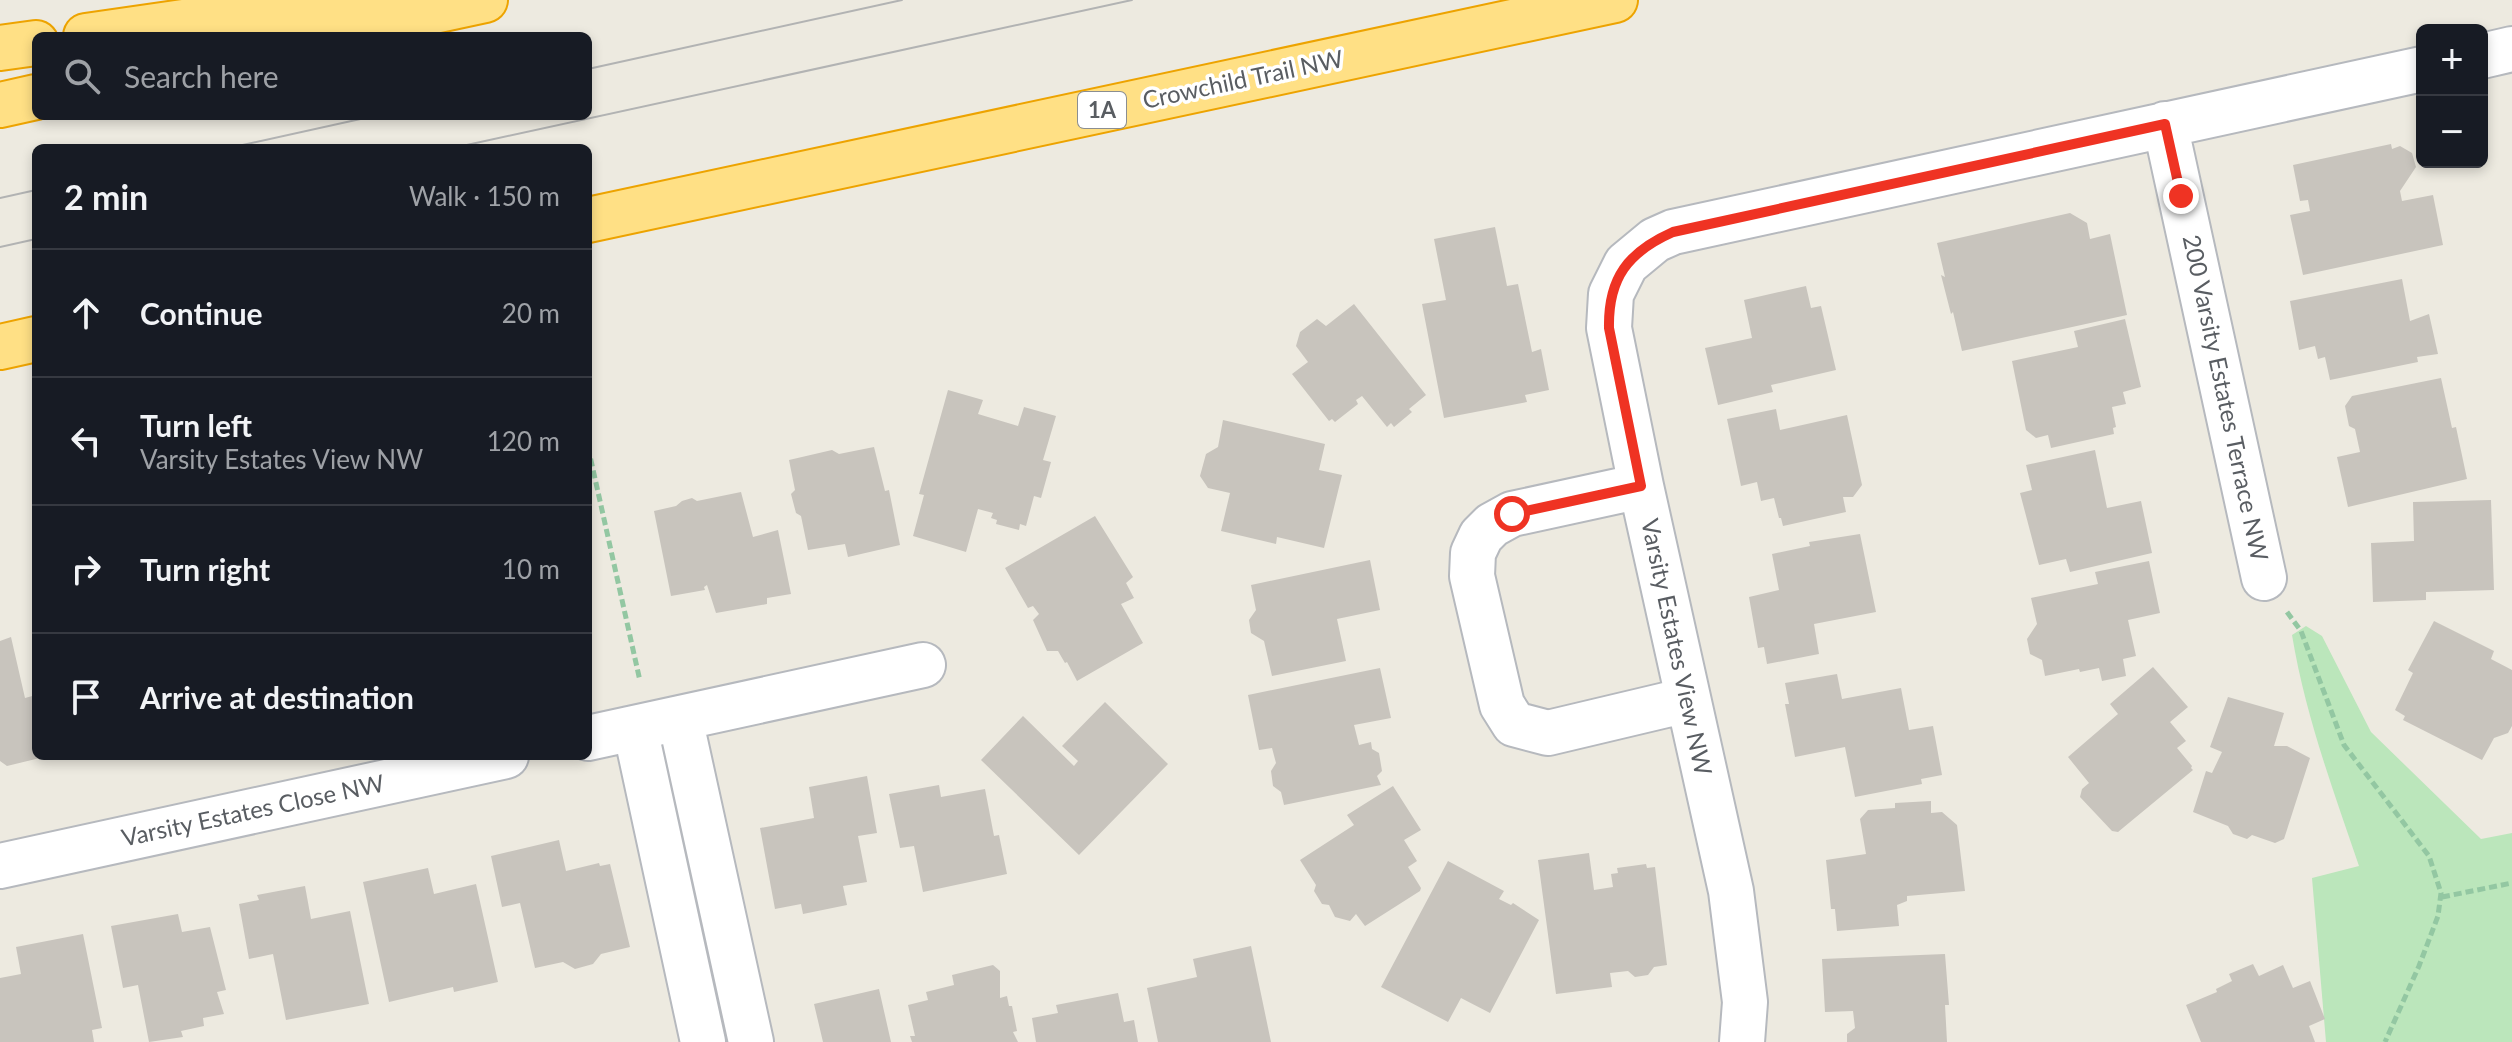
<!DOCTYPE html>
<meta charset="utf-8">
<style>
:root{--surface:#171b24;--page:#242831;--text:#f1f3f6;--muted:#9ea1a6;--line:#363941}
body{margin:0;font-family:Lato,sans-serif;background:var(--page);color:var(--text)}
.controls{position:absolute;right:24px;top:24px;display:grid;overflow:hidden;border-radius:12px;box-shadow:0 4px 12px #0003}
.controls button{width:72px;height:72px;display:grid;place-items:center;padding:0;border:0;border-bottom:2px solid var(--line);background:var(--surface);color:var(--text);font:40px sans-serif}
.stop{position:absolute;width:24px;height:24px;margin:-18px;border:6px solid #ef3323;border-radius:50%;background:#fff}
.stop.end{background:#ef3323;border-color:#fff;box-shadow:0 2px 8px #0008}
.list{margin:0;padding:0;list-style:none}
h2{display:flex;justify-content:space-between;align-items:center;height:104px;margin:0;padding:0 32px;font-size:34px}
h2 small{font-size:26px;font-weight:400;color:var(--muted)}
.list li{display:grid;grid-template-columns:52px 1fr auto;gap:24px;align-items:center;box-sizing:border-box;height:128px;padding:0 32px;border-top:2px solid var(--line)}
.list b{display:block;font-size:30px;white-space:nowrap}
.list p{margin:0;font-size:26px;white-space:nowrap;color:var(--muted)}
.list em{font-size:26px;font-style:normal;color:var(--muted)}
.icon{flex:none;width:44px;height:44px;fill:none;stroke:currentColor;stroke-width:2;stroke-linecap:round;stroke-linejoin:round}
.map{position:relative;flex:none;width:2512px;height:1042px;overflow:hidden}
.search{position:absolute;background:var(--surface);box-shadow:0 4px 12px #0003;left:32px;top:32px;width:560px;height:88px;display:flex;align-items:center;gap:20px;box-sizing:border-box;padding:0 28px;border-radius:12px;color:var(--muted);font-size:30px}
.panel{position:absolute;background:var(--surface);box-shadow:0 4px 12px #0003;left:32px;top:144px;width:560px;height:616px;border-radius:12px}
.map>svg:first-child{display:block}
.green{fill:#bbe6bb}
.building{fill:#c8c4bd}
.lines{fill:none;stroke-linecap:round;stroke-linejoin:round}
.street-casing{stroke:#b6b9be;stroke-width:48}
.highway-casing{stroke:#eda300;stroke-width:48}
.path{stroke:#93c7a2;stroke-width:5;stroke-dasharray:8 4;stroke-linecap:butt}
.street{stroke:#fff;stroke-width:44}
.highway{stroke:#ffe085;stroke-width:44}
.tram{stroke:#b2b3b3;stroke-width:2}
.route{stroke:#ef3323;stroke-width:10}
.labels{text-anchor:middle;stroke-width:7;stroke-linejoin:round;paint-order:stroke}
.shield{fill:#fff;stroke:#8b8e91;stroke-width:2}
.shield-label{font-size:22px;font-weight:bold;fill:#595d62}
.street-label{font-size:24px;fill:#595d62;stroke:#fff}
</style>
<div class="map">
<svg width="2512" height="1042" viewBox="0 0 2512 1042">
<rect width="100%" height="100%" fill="#edeae0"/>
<!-- green -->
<path class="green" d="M2306,626L2322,636L2371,732L2481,839L2512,833V1042H2326L2312,878L2359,866C2333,790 2305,714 2292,635Z"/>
<!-- building -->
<path class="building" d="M2391,144L2392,149L2400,146L2412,153L2416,167L2400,191L2402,201L2433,195L2443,245L2303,275L2290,215L2310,211L2308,200L2300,201L2293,165Z
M2070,213L2087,223L2090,239L2110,234L2127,315L1962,351L1953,312L1951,314L1941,275L1945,277L1937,243Z
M1495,227L1507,286L1518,284L1532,352L1541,349L1549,390L1525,395L1527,402L1444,418L1422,304L1446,300L1434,239Z
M2402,279L2410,321L2429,314L2438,354L2417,357L2418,362L2330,380L2325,357L2318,359L2315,346L2299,350L2290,301Z
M1806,286L1811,308L1821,306L1836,370L1771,385L1773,392L1718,405L1705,348L1752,338L1744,300Z
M1354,304L1426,395L1409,409L1412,412L1394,427L1391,423L1387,427L1362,396L1356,400L1358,404L1335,422L1332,419L1329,421L1292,374L1308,362L1296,346L1300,332L1317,319L1326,326Z
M2125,319L2141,387L2123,392L2126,404L2112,407L2116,427L2113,428L2114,434L2051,448L2048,435L2036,438L2026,430L2012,361L2078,347L2074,331Z
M2441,378L2452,428L2456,427L2467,479L2348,507L2337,457L2360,452L2355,429L2349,426L2345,406L2352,396Z
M948,390L983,400L978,414L1018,426L1024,407L1056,416L1043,460L1051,462L1041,498L1034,496L1026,526L1020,524L1019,530L996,524L997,520L991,518L993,513L978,509L966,552L913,536L924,495L919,494Z
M1776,409L1780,430L1847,415L1862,485L1853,497H1843L1846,512L1783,526L1781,518H1779L1774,498L1761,501L1757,482L1741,486L1727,419Z
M1223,420L1325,444L1319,470L1342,475L1324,548L1277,537L1276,544L1221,531L1230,493L1208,488L1200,476L1206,454L1218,447Z
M874,447L885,491L889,490L900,545L848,557L845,544L808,550L801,516L796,513L791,494L795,490L789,460L832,450L839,454Z
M2095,450L2107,508L2141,501L2152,553L2070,572L2066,559L2039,565L2020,493L2032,490L2026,465Z
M741,492L753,537L778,530L791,594L767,598V604L716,613L707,585L704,587L705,590L671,596L654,511L676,506L682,501L692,498L697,501Z
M2491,500L2494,590L2426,592V600L2373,602L2371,543L2414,541L2413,502Z
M1095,516L1133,577L1126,583L1134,598L1121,604L1143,643L1077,681L1067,662L1065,663L1058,651H1047L1033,620L1039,614L1033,606L1028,608L1005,568Z
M1860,534L1876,612L1814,624L1819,654L1767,664L1764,647L1758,648L1749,597L1779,590L1772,554L1810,546L1809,542Z
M1370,560L1380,610L1337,619L1346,661L1272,676L1264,641L1251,633L1249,620L1256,610L1251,585Z
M2149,561L2160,613L2128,620L2136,656L2123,659L2126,676L2102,681L2099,668L2080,672L2079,669L2045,676L2042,660L2030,654L2027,639L2037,624L2031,598L2098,584L2095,572Z
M2434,621L2494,651L2491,659L2512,670V726L2508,733L2494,738L2482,760L2403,720L2405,716L2395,710L2413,673L2408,670Z
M11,637L25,698L36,695V756L44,757L7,766L0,761V641Z
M2153,667L2188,707L2170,722L2186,741L2177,748L2192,766L2191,768L2193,770L2118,832L2112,831L2080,797L2082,789L2089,783L2068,757L2118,714L2110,704Z
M1380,668L1391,718L1354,725L1359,745L1371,742L1372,749L1379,753L1382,771L1377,776L1381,785L1284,805L1281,792L1273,786L1271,771L1276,763L1272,748L1259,750L1248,695Z
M1837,674L1842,699L1901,688L1909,730L1933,726L1942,775L1921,779L1922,784L1855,797L1845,747L1795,757L1785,704H1789L1785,683Z
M2228,697L2284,713L2274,746H2287L2310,758L2284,839L2275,843L2252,835L2247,839L2233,834L2228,826L2193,812L2206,771L2212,773L2222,752L2210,747Z
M1105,702L1168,764L1079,855L981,760L1023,716L1074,766L1078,761L1062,746Z
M867,776L877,833L858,836L867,882L843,886L847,905L803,914L801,904L775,909L760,828L814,818L809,787Z
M939,785L941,797L985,789L994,836L999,835L1007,874L923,892L914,846L900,848L889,794Z
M1393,786L1421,830L1404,840L1417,861L1408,867L1421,888L1420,891L1365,926L1356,914L1350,921L1335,917L1329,905L1322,904L1314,891L1316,885L1300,860L1354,825L1347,815Z
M1931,801V813L1942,812L1957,825L1965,891L1907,896V901L1897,905L1899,926L1837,931L1835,909H1831L1826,860L1866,854L1860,819L1868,810L1895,808V803Z
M559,840L566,871L599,863L600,866L610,864L630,947L601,954L593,964L575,969L563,962L535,968L520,903L502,907L491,856Z
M1589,853L1594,890L1613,887L1611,874L1618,873L1617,868L1646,864L1647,868L1655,867L1667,965L1654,967L1648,975L1635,977L1628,971L1610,973L1612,987L1556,994L1538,860Z
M1448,861L1504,891L1499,899L1511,905L1513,903L1539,920L1490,1013L1461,998L1448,1022L1381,987Z
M428,868L434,894L476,884L498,982L454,992L453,987L389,1002L363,882Z
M305,886L311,919L350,911L369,1004L286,1020L273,954L249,959L239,904L259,900L257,895Z
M178,914L182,932L210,927L226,990L217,992L224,1014L203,1018L204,1026L181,1031L183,1037L149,1042L138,985L123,988L111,926Z
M83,934L102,1028L92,1030L94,1042H0V978L21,974L16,947Z
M1251,946L1271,1042H1158L1147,988L1197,977L1193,959Z
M1945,954L1949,1005H1945L1947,1042H1847V1034L1855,1028L1853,1011L1825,1012L1822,959Z
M2253,964L2259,976L2283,965L2293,988L2310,981L2325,1019L2309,1026L2315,1042H2201L2186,1005L2217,992L2216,989L2232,981L2229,974Z
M993,965L1000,971V998L1007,996L1009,1006H1012L1017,1031L1013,1032L1018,1042H912L910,1036H915L908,1005L928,1000L926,992L954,985L952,975Z
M879,989L891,1042H823L814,1004Z
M1118,993L1124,1022L1134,1020L1138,1042H1036L1032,1018L1058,1013L1056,1005Z"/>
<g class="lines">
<defs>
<path id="street" d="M2482,56L2512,49
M2165,124L2264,578
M1641,486L1512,514L1492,525L1481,536L1473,553L1472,576L1502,705L1514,724L1548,733L1687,700
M680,718L751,1042
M635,728L703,1042
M588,738L923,665
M0,866L506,756
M1742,1042L1745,1002L1731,891L1641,486L1609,328L1611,294L1626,264L1655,240L1673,232L2422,69"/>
<path id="highway" d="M364,26L485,0
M86,36L239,14L394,20
M0,48L36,43
M0,105L36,97
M588,220L1615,0
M0,347L36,339"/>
</defs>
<!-- street casing -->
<use href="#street" class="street-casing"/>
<!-- highway casing -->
<use href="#highway" class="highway-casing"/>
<!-- path -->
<path class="path" d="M588,447L640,681
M2287,612L2301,631L2344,745L2429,856L2441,893L2438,916L2419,966L2385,1042
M2442,897L2512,883"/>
<!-- street -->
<use href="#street" class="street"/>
<!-- highway -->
<use href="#highway" class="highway"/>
<!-- tram -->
<path class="tram" d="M588,69L902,0
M229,148L374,116
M453,148L1132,0
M0,198L36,190
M0,247L36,239"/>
</g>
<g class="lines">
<!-- route -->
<path class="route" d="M1512,514L1641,486L1609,328C1608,278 1628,252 1673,232L2165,124L2181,196"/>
</g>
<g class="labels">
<!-- shield labels -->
<rect class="shield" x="1078" y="92" width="48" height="36" rx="6"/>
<g class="shield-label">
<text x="1102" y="118">1A</text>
</g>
<!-- street labels -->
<g class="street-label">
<text transform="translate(1243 80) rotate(-12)" y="8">Crowchild Trail NW</text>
<text transform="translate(2225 398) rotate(78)" y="8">200 Varsity Estates Terrace NW</text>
<text transform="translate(1676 647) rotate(78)" y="8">Varsity Estates View NW</text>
<text transform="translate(253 811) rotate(-12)" y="8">Varsity Estates Close NW</text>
</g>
</g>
</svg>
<div class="controls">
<button>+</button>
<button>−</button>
</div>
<div class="stop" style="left:1512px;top:514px"></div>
<div class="stop end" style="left:2181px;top:196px"></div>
<div class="search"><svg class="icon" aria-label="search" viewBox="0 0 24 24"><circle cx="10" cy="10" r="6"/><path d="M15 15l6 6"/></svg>Search here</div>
<section class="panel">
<h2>2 min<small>Walk · 150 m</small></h2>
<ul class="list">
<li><svg class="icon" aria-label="ahead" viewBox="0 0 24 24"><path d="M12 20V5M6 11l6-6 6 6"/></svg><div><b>Continue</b></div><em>20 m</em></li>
<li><svg class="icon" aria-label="left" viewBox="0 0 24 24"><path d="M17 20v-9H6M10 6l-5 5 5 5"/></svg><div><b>Turn left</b><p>Varsity Estates View NW</p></div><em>120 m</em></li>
<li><svg class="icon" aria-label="right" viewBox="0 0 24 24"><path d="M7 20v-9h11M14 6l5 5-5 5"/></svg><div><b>Turn right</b></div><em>10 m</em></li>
<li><svg class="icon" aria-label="arrive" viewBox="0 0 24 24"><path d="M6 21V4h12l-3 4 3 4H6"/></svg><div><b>Arrive at destination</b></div></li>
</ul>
</section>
</div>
